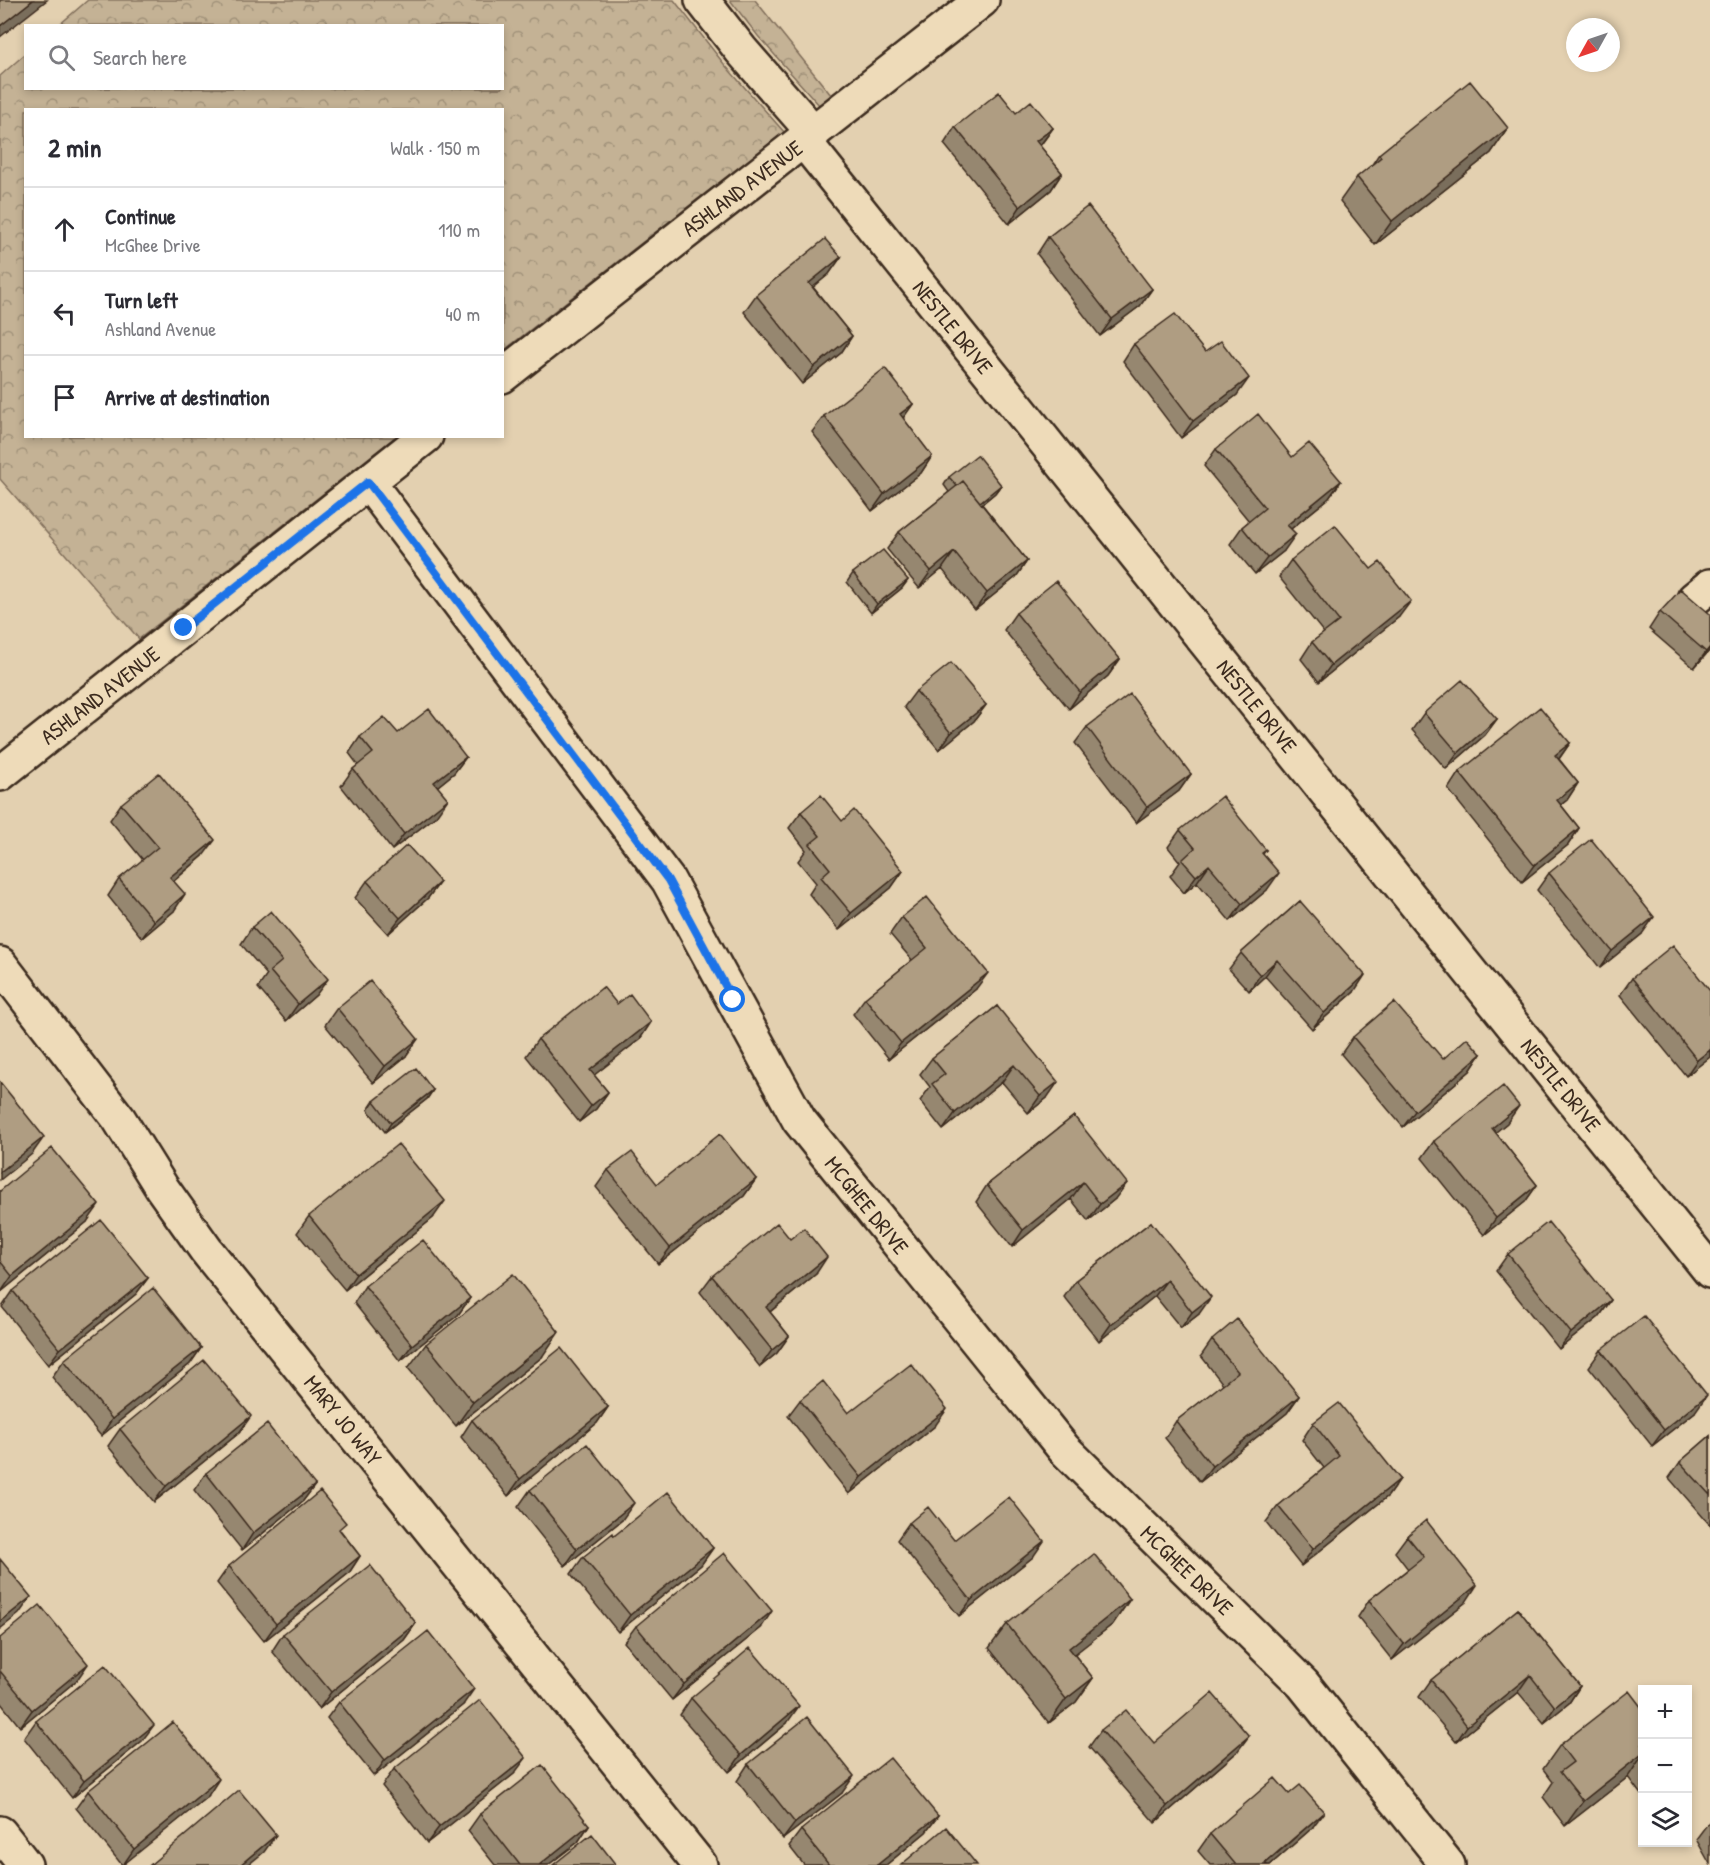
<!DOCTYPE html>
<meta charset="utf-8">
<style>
:root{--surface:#fff;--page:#f7f7f7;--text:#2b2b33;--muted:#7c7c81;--line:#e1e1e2}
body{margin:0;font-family:"Patrick Hand",sans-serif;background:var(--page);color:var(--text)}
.controls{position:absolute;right:18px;bottom:18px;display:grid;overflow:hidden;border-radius:0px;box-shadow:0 3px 9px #0003}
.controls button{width:54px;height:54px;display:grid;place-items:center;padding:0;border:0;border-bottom:2px solid var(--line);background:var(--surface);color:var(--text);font:30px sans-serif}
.compass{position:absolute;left:1566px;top:18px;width:54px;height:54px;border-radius:50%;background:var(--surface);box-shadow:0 3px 9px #0003;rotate:230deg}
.stop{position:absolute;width:18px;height:18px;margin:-14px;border:4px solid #1a73e8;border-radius:50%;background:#fff}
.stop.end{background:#1a73e8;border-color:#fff;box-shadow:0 2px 6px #0008}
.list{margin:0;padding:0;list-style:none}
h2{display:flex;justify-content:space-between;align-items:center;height:78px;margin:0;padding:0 24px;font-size:26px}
h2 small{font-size:20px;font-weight:400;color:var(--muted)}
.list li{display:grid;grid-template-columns:39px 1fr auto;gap:18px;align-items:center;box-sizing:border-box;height:84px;padding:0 24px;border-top:2px solid var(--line)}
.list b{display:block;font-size:22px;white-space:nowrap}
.list p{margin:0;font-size:20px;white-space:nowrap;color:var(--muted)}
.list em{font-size:20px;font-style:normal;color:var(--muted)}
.icon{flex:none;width:33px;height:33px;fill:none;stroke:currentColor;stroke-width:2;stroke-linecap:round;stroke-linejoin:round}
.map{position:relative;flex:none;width:1710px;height:1865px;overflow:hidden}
.search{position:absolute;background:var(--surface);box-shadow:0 3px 9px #0003;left:24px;top:24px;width:480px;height:66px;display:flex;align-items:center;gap:15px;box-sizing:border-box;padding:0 21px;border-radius:0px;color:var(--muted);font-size:22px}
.panel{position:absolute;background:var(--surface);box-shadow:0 3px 9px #0003;left:24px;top:108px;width:480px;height:330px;border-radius:0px}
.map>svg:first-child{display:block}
.forest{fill:url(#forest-crowns);stroke:#806e5a;stroke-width:1.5}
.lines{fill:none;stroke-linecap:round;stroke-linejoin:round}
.minor-casing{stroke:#3b2a1e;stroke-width:38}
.minor{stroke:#eedbb9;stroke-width:33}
.wall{fill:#968770;stroke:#3b2a1e;stroke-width:1.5}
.shaded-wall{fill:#7a6e5b;stroke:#3b2a1e;stroke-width:1.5}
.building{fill:#af9d82;stroke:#3b2a1e;stroke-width:1.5}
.route{stroke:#1a73e8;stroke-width:8}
.labels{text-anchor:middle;stroke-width:4.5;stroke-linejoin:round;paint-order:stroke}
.street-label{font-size:22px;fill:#3b2a1e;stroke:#eedbb9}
</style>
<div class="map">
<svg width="1710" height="1865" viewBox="0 0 1710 1865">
<defs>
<pattern id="forest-crowns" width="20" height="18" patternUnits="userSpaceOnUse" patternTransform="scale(1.5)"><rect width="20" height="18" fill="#c4b295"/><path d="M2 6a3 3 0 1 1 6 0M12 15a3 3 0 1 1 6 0" fill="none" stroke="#a09179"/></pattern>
</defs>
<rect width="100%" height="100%" fill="#e3d0b0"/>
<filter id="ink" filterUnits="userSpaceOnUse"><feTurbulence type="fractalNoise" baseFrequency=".0167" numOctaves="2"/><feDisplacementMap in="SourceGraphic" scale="12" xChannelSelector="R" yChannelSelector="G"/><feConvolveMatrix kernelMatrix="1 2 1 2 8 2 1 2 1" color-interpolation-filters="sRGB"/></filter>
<g filter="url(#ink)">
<!-- forest -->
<path class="forest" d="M88,0H674L724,64L784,132L503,351L502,110H26V436L395,437L139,639L0,479V76L25,54L26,88H502V26L59,25Z
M730,0H755L831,95L819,105L758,36Z"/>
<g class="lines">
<defs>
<path id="minor" d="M702,0L741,50L814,133
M804,141L1710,1271
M502,376L982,0
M368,482L668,880L799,1120L1064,1449L1303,1684L1448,1865
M1694,599L1710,586
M0,774L426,436
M0,964L119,1119L162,1188L206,1250L700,1865
M0,1833L25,1865"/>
</defs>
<!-- minor casing -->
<use href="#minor" class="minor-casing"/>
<!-- minor -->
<use href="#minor" class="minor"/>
</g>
<!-- wall -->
<path class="wall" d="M1016,113L1053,128L1040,146L1062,173L1051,190L1009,224L944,144L955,127Z
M1508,128L1491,153L1375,245L1340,201L1357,177L1371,166L1379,154Z
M1048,237L1152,289L1140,306L1100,336L1037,254Z
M841,257L829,274L813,287L852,336L841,353L802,384L744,312L756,295Z
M1134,344L1237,395L1181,438L1123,361Z
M913,404L903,418L932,456L921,473L872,511L812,432L824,416Z
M1216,449L1292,457L1341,481L1329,498L1291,529L1284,551L1255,574L1230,544L1242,527L1249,521L1204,466Z
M949,477L1001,485L995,493L982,504L1027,561L1016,577L975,610L942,569L919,588L887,549L899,532L949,492L944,485Z
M1291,560L1399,617L1319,682L1301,659L1312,642L1324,633L1279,577Z
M853,573L908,580L902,588L871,613L847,582Z
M1660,612L1710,614V650L1694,668L1649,629Z
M1016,613L1120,659L1108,676L1069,709L1004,630Z
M916,691L986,705L974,721L939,750L904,707Z
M1424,713L1497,719L1485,735L1446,769L1412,730Z
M1087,727L1191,774L1179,791L1136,823L1075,743Z
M398,733L466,757L454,773L438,786L436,816L392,850L341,786L353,769L358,765L349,753L360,737Z
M1570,743L1559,759L1578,783L1567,800L1561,805L1579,828L1568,845L1522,882L1448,789L1459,772Z
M121,804L203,856L174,881V911L142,938L108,896L119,879L143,860L110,820Z
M801,812L842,821L903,871L891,888L839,930L809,894L816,883L798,861L806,850L789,828Z
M1180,830L1266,850L1263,854L1267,890L1230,921L1197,882L1184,893L1170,876L1180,862L1168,847Z
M1549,873L1642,934L1600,968L1537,890Z
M367,881L440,882L428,898L388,934L355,898Z
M1300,901L1354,992L1312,1029L1265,976L1249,991L1229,969L1241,953Z
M902,917L976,989L889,1059L853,1014L865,998L912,960L890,934Z
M252,927L316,995L286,1021L258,988L267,975L241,944Z
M1632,978L1710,991V1057L1686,1076L1620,995Z
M617,1004L651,1022L640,1039L594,1075L608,1092L596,1109L579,1122L526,1056L538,1039Z
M997,1006L1047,1098L1028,1113L1002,1082L943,1130L920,1101L930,1087L920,1074L932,1058Z
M337,1008L406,1056L373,1083L325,1025Z
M1353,1037L1443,1059L1481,1054L1470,1071L1403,1127L1341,1054Z
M433,1090L427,1099L385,1132L368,1110L374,1101Z
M1074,1116L1115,1199L1088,1221L1071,1199L1012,1247L976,1202L987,1185Z
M1507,1123L1495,1132L1537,1185L1525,1202L1484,1235L1422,1158L1434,1141Z
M608,1170L657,1184L756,1179L744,1196L658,1264L596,1187Z
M0,1191L87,1222L1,1292H0Z
M309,1216L433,1218L345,1290L297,1233Z
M1151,1222L1199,1314L1181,1328L1155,1296L1099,1341L1064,1297L1076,1280Z
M1508,1254L1611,1300L1599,1317L1559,1349L1496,1271Z
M816,1274L770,1312L789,1336L777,1353L760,1367L700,1292L712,1276Z
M148,1278L136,1294L48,1365L2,1307L13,1291Z
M365,1286L470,1298L458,1315L400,1361L354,1303Z
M1212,1340L1299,1396L1287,1413L1200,1482L1165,1438L1176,1421L1223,1384L1201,1356Z
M426,1344L542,1357L456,1426L408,1368Z
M201,1348L190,1364L101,1436L52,1377L64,1360Z
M1601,1350L1695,1412L1652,1446L1589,1367Z
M800,1400L848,1413L935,1426L849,1494L788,1416Z
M608,1407L597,1423L508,1496L461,1437L472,1420Z
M1313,1423L1400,1479L1388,1496L1301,1566L1266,1522L1278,1506L1324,1468L1302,1440Z
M120,1429L239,1433L154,1502L108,1446Z
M1710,1436V1525L1669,1478L1680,1462Z
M206,1473L315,1485L303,1501L242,1550L194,1490Z
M530,1490L622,1520L565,1566L518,1507Z
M909,1523L954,1540L1033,1557L959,1616L897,1540Z
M341,1531L360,1556L349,1573L264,1641L217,1583L229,1566Z
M614,1536L713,1548L701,1565L618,1632L571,1574L583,1557Z
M1407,1536L1466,1602L1392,1660L1358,1617L1369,1600L1408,1569L1395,1552Z
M1130,1599L1113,1624L1074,1654L1093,1678L1076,1702L1049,1723L989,1648L1007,1624Z
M1518,1609L1580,1686L1569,1703L1544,1723L1518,1692L1456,1742L1419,1697L1431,1680Z
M416,1623L404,1640L319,1709L272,1651L283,1634Z
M636,1626L761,1628L672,1700L624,1642Z
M0,1638L77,1680L20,1727L0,1702Z
M691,1698L787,1723L729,1772L680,1715Z
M339,1702L463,1705L374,1776L327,1718Z
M1642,1708V1796L1628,1777L1565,1826L1543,1797L1553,1782L1543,1769L1560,1745Z
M36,1721L142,1741L72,1798L24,1738Z
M1101,1730L1154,1743L1237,1752L1155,1823L1089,1747Z
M748,1764L842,1793L783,1839L737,1781Z
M394,1769L514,1774L427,1843L382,1786Z
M88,1791L208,1796L122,1865L76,1808Z
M480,1814L589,1825L578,1842L548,1865H495L468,1831Z
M938,1816L926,1832L886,1865H804L789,1846L801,1830Z
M1710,1821V1864L1696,1839L1708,1823Z
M1312,1828L1270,1865H1210L1198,1851L1210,1834Z"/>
<!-- shaded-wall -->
<path class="shaded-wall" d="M33,0H47L0,37V26Z
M1053,128L1041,144L1024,158L1036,141Z
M1508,128L1491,153L1375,245L1392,221Z
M1062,173L1051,190L1009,224L1020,207Z
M841,257L829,274L798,300L809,283Z
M1152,289L1140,306L1100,336L1112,319Z
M852,336L841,353L802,384L814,367Z
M1249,378L1237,395L1181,438L1193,421Z
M913,404L901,421L900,414Z
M932,456L921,473L872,511L884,494Z
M1341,481L1329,498L1276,541L1287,525Z
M1001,485L995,493L967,516L973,507Z
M1296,534L1284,551L1255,574L1267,558Z
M954,552L942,569L919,588L931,571Z
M1027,561L1016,577L975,610L987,593Z
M908,580L902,588L871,613L877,604Z
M1411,601L1399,617L1319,682L1331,665Z
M1710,647V650L1694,668L1706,652Z
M1120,659L1108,676L1069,709L1080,692Z
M986,705L974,721L939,750L951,733Z
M1497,719L1485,735L1446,769L1458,753Z
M1570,743L1558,760L1555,755Z
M466,757L454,773L422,799L434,782Z
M1191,774L1179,791L1136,823L1147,807Z
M1578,783L1567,800L1545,817L1557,800Z
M448,799L436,816L392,850L404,834Z
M1579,828L1568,845L1522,882L1534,865Z
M215,840L203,856L159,893L170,877Z
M1209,865L1197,882L1184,893L1196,876Z
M903,871L891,888L839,930L851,913Z
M1279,873L1267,890L1230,921L1242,904Z
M440,882L428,898L388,934L400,918Z
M185,894L174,911L142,938L154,921Z
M1654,917L1642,934L1600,968L1612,951Z
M1277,960L1265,976L1249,991L1260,975Z
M988,973L976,989L889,1059L901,1043Z
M1365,975L1354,992L1312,1029L1324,1013Z
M328,979L316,995L286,1021L298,1004Z
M651,1022L640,1039L579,1087L590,1070Z
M418,1039L406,1056L373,1083L385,1066Z
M1710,1050V1057L1686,1076L1697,1060Z
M1481,1054L1470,1071L1403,1127L1415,1111Z
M1014,1065L1002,1082L943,1130L955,1113Z
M1058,1082L1047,1098L1028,1113L1040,1096Z
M433,1090L427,1099L385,1132L391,1123Z
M608,1092L596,1109L579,1122L591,1106Z
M1519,1106L1507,1123L1480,1145L1492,1128Z
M44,1137L32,1154L0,1180V1172Z
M756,1179L744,1196L658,1264L670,1248Z
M1083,1182L1071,1199L1012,1247L1023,1230Z
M1127,1183L1115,1199L1088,1221L1100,1204Z
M1537,1185L1525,1202L1484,1235L1496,1218Z
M445,1201L433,1218L345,1290L356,1274Z
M99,1205L87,1222L1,1292L12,1276Z
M827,1257L816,1274L755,1324L766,1307Z
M148,1278L136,1294L48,1365L60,1349Z
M1167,1280L1155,1296L1099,1341L1111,1324Z
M1211,1297L1199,1314L1181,1328L1192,1312Z
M470,1298L458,1315L400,1361L412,1345Z
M1611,1300L1599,1317L1559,1349L1571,1333Z
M559,1332L542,1357L456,1426L473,1402Z
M789,1336L777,1353L760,1367L772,1350Z
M201,1348L190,1364L101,1436L112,1419Z
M1707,1395L1695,1412L1652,1446L1664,1430Z
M1299,1396L1287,1413L1200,1482L1212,1466Z
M608,1407L597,1423L508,1496L520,1479Z
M947,1409L935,1426L849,1494L861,1477Z
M251,1416L239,1433L154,1502L166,1486Z
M1400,1479L1388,1496L1301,1566L1313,1549Z
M315,1485L303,1501L242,1550L253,1533Z
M634,1503L622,1520L565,1566L577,1549Z
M1044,1541L1033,1557L959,1616L971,1600Z
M713,1548L701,1565L618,1632L630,1615Z
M360,1556L349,1573L264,1641L276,1624Z
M1477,1585L1466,1602L1392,1660L1404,1644Z
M31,1597L19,1614L0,1629V1622Z
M1130,1599L1113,1624L1052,1672L1069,1648Z
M772,1611L761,1628L672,1700L684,1684Z
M416,1623L404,1640L319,1709L331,1692Z
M88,1664L77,1680L20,1727L32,1710Z
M1530,1675L1518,1692L1456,1742L1467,1726Z
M1093,1678L1076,1702L1049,1723L1066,1699Z
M1580,1686L1569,1703L1544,1723L1555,1707Z
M474,1689L463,1705L374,1776L385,1760Z
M799,1706L787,1723L729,1772L741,1755Z
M154,1725L142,1741L72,1798L84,1781Z
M1249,1736L1237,1752L1155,1823L1167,1806Z
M1642,1754V1756L1628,1777L1565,1826L1583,1801Z
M526,1758L514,1774L427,1843L439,1827Z
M854,1776L842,1793L783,1839L795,1823Z
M219,1779L208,1796L123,1865L134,1849Z
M1324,1812L1312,1828L1270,1865H1264Z
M938,1816L926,1832L886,1865H877Z
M589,1825L578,1842L548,1865H539Z
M276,1835L264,1852L248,1865H240Z"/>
<!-- building -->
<path class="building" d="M0,0H33L0,26Z
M1470,81L1508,128L1392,221L1357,177L1381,157L1379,154Z
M999,92L1016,113L1031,101L1053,128L1036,141L1062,173L1020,207L955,127Z
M1088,206L1152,289L1112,319L1048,237Z
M825,239L841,257L809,283L852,336L814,367L756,295Z
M1175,314L1205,352L1221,341L1249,378L1193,421L1134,344Z
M885,368L913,404L900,414L932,456L884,494L824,416Z
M1258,414L1292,457L1309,443L1341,481L1287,525L1296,534L1267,558L1242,527L1265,508L1216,449Z
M977,455L1001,485L980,502L963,481L957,486L949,477Z
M963,481L1027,561L987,593L954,552L931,571L899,532Z
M1335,525L1371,569L1380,562L1411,601L1331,665L1312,642L1339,621L1291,560Z
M883,550L908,580L877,604L853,573Z
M1056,581L1120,659L1080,692L1016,613Z
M1681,589L1710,614V647L1706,652L1660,612Z
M951,663L986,705L951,733L916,691Z
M1462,680L1497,719L1458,753L1424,713Z
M1130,694L1191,774L1147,807L1087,727Z
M1540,707L1570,743L1555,755L1578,783L1557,800L1579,828L1534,865L1459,772Z
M429,709L466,757L434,782L448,799L404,834L353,769L373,753L360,737L384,717L398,733Z
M159,773L215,840L170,877L185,894L154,921L119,879L158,847L121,804Z
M821,795L842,821L854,810L903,871L851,913L821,877L830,869L810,844L820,836L801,812Z
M1222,796L1266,850L1262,853L1279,873L1242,904L1209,865L1196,876L1182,860L1195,848L1180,830Z
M1591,839L1654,917L1612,951L1549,873Z
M407,845L440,882L400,918L367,881Z
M927,897L988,973L901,1043L865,998L927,948L902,917Z
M1300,901L1365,975L1324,1013L1277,960L1260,975L1241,953Z
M271,911L328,979L298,1004L270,971L282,961L252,927Z
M1673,945L1710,991V1050L1697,1060L1632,978Z
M370,981L418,1039L385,1066L337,1008Z
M603,987L617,1004L630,994L651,1022L590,1070L608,1092L591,1106L538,1039Z
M1394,1002L1443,1059L1467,1038L1481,1054L1415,1111L1353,1037Z
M997,1006L1058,1082L1040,1096L1014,1065L955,1113L932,1084L945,1074L932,1058Z
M416,1068L433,1090L391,1123L374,1101Z
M0,1082L44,1137L0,1172Z
M1503,1086L1519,1106L1492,1128L1537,1185L1496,1218L1434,1141Z
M1074,1116L1127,1183L1100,1204L1083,1182L1023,1230L987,1185Z
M720,1134L756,1179L670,1248L608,1170L632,1152L657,1184Z
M398,1144L445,1201L356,1274L309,1216Z
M52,1148L99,1205L12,1276L0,1261V1191Z
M101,1220L148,1278L60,1349L13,1291Z
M1151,1222L1211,1297L1192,1312L1167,1280L1111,1324L1076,1280Z
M1548,1222L1611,1300L1571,1333L1508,1254Z
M777,1223L790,1239L804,1228L827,1257L766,1307L789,1336L772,1350L712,1276Z
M423,1240L470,1298L412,1345L365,1286Z
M513,1274L559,1332L473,1402L426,1344Z
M153,1288L201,1348L112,1419L64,1360Z
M1644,1316L1707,1395L1664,1430L1601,1350Z
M1237,1319L1299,1396L1212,1466L1176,1421L1238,1372L1212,1340Z
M561,1348L608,1407L520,1479L472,1420Z
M204,1360L251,1416L166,1486L120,1429Z
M911,1364L947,1409L861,1477L800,1400L823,1381L848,1413Z
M1339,1403L1400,1479L1313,1549L1278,1506L1339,1456L1313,1423Z
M267,1424L315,1485L253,1533L206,1473Z
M1710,1436V1495L1680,1462Z
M587,1444L634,1503L577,1549L530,1490Z
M320,1491L346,1523L339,1529L360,1556L276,1624L229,1566Z
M668,1492L713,1548L630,1615L583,1557L613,1533L614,1536Z
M1009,1497L1044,1541L971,1600L909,1523L928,1507L954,1540Z
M1426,1520L1477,1585L1404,1644L1369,1600L1424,1557L1407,1536Z
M724,1553L772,1611L684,1684L636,1626Z
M1094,1554L1130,1599L1069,1648L1093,1678L1066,1699L1007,1624Z
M0,1559L31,1597L0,1622Z
M370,1565L416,1623L331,1692L283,1634Z
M40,1605L88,1664L32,1710L0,1671V1638Z
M1518,1609L1580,1686L1555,1707L1530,1675L1467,1726L1431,1680Z
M428,1631L474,1689L385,1760L339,1702Z
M750,1648L799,1706L741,1755L691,1698Z
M105,1665L154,1725L84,1781L36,1721Z
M1629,1691L1642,1708V1754L1583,1801L1560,1772L1573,1762L1560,1745Z
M1212,1693L1249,1736L1167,1806L1101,1730L1126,1710L1154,1743Z
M480,1700L526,1758L439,1827L394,1769Z
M807,1717L854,1776L795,1823L748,1764Z
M173,1722L219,1779L134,1849L88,1791Z
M890,1758L938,1816L877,1865H829L801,1830Z
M542,1765L589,1825L539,1865H520L480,1814Z
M1275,1778L1289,1794L1300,1785L1324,1812L1265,1863L1267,1865H1236L1210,1834Z
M239,1790L276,1835L240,1865H150Z
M946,1827L977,1865H901Z
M592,1834L616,1865H553Z"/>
</g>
<g class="lines" filter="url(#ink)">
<!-- route -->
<path class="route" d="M184,628L368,482L668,880L733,1000"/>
</g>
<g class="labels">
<!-- street labels -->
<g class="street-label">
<text transform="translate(742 188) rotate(-37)" y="8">ASHLAND AVENUE</text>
<text transform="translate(953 327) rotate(51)" y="8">NESTLE DRIVE</text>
<text transform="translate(100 695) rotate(-38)" y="8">ASHLAND AVENUE</text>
<text transform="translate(1257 706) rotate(51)" y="8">NESTLE DRIVE</text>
<text transform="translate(1561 1085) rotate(51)" y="8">NESTLE DRIVE</text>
<text transform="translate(867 1205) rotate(51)" y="8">MCGHEE DRIVE</text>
<text transform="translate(343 1420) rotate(51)" y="8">MARY JO WAY</text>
<text transform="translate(1187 1570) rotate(44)" y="8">MCGHEE DRIVE</text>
</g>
</g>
</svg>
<div class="controls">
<button>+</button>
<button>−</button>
<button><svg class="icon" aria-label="layers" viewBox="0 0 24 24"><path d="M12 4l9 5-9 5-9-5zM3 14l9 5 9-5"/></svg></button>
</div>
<svg class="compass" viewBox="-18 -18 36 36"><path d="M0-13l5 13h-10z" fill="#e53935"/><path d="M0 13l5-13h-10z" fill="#7c7c81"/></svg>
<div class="stop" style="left:733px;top:1000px"></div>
<div class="stop end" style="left:184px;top:628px"></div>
<div class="search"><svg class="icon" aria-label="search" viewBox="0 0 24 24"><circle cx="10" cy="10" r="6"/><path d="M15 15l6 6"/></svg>Search here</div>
<section class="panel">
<h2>2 min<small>Walk · 150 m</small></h2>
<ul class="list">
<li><svg class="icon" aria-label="ahead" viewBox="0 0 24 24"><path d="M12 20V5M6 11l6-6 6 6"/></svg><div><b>Continue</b><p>McGhee Drive</p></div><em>110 m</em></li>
<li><svg class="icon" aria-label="left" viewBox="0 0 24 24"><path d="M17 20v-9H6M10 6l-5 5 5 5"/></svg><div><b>Turn left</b><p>Ashland Avenue</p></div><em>40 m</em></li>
<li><svg class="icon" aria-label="arrive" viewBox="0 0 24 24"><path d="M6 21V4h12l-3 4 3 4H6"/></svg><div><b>Arrive at destination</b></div></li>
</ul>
</section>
</div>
